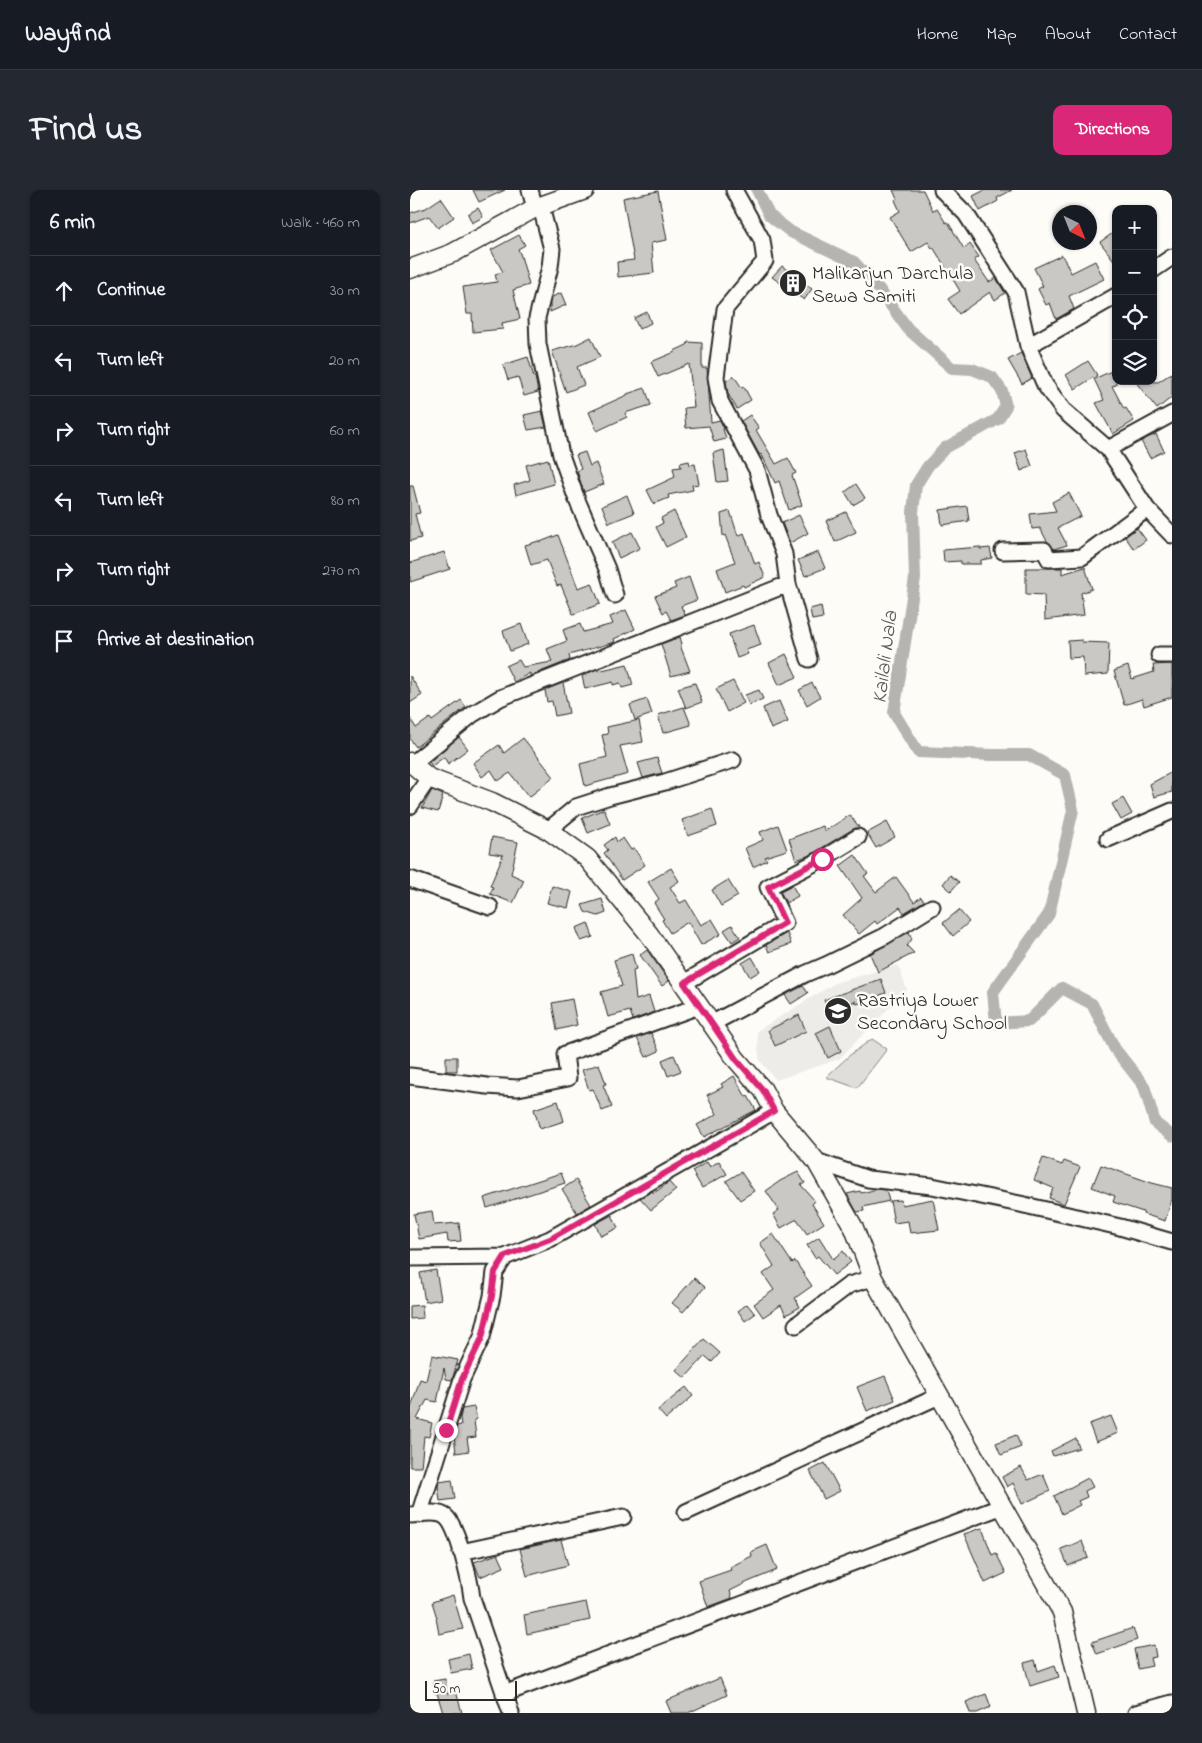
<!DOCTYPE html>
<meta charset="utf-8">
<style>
:root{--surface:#171b24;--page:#242831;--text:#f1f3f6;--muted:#9ea1a6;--line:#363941;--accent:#db2777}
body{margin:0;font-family:"Indie Flower",sans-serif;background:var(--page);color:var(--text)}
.controls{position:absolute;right:15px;top:15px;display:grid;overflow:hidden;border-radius:10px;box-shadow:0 1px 4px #0004}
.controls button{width:45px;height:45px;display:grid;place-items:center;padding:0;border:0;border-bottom:1px solid var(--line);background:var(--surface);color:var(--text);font:25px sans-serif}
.compass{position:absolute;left:642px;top:15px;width:45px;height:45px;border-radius:50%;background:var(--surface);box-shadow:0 1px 4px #0004;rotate:137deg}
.scale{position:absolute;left:15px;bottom:12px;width:92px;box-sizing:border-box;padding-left:5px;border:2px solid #2b2b2b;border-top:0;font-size:14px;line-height:18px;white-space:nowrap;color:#2b2b2b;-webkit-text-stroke:4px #fdfcf7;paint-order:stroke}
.stop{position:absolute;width:15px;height:15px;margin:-11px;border:4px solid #db2777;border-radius:50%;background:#fff}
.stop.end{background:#db2777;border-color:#fff;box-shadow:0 1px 5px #0008}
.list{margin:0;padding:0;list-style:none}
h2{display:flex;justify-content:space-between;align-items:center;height:65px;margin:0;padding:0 20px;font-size:21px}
h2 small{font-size:16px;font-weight:400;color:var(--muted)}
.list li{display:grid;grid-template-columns:32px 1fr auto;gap:15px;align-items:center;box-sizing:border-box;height:70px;padding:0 20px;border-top:1px solid var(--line)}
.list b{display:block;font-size:19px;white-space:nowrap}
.list em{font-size:16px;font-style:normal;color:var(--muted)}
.icon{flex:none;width:28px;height:28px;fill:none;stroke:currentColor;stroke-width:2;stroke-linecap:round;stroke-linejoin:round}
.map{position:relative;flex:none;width:762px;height:1523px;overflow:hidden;border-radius:10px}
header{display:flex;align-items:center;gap:30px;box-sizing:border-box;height:70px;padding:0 25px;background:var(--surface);border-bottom:1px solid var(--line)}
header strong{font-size:24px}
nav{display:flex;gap:28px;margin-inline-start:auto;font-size:18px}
.intro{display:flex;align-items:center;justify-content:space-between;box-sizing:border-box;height:120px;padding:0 30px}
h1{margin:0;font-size:35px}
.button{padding:12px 22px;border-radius:10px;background:var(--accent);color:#fff;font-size:18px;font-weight:700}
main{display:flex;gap:30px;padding:0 30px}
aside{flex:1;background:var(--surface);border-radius:10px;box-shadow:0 1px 4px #0004}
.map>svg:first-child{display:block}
.built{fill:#edece8}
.green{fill:#dfdeda;stroke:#858482}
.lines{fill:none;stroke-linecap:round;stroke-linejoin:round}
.canal{stroke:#b5b4b1;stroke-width:12}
.building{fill:#c9c8c4;stroke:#2b2b2b}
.minor-casing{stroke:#2b2b2b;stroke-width:19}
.tertiary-casing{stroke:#2b2b2b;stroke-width:21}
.minor{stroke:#fdfcf7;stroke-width:15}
.tertiary{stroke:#fdfcf7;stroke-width:18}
.route{stroke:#db2777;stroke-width:6}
.labels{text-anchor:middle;stroke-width:5;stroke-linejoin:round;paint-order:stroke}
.poi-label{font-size:20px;fill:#2b2b2b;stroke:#fdfcf7;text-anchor:start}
.water-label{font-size:21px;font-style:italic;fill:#5b5b5a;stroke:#fdfcf7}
</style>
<header>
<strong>Wayfind</strong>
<nav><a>Home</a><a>Map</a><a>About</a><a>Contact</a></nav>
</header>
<div class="intro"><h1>Find us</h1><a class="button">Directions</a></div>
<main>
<aside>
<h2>6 min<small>Walk · 460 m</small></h2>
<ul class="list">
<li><svg class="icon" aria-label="ahead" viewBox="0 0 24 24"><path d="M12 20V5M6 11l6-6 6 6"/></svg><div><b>Continue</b></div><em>30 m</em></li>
<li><svg class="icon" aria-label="left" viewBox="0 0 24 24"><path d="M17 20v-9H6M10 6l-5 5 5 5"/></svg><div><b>Turn left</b></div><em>20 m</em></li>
<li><svg class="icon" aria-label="right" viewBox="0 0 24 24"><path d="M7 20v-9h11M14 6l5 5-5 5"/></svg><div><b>Turn right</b></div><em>60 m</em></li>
<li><svg class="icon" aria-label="left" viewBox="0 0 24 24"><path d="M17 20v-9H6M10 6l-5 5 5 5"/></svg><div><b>Turn left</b></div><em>80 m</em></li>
<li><svg class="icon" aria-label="right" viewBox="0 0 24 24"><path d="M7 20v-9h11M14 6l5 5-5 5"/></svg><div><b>Turn right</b></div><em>270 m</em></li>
<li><svg class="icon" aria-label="arrive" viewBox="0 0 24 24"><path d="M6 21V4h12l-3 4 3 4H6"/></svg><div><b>Arrive at destination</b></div></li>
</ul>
</aside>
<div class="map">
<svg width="762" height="1523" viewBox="0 0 762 1523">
<rect width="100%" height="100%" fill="#fdfcf7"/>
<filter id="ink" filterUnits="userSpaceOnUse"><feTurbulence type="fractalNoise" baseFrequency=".02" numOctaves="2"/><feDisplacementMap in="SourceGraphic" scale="10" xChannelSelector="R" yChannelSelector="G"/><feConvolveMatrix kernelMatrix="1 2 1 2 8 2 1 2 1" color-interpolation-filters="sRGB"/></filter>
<g filter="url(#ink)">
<!-- built -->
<path class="built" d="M488,775L497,800L429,869L366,890L349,869L347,841L425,793Z"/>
<!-- green -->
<path class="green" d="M462,849L477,859L447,898L416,887L440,865Z"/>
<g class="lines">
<!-- canal -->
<path class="canal" d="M347,0L359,25L381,42L444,72L469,99L498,139L542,178L562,179L582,187L592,201L596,216L588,229L535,258L518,276L506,295L503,322L505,388L484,523L508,562L582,565H619L655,585L663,620L639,724L583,802L586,833L619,831L652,798L682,814L705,859L734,896L745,933L762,946"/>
</g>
<!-- building -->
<path class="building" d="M63,0H95L69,12Z
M483,0H513L523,21L527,19L536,33L538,32L554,59L560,54L569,67L564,70L579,92L586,88L595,103L585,110L580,102L549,124L538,109L550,101L523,57L522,58L518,52L501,62L480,27L490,21L485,10L487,9Z
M575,0H602L587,8L588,11L570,21L563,6Z
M248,1L257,50L241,53L244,83L208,87L207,72L224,70L213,8Z
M31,8L44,27L28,38L19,26L0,33V23L16,18Z
M68,18L73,27L62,33L58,24Z
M706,41V73L690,52Z
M109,45L115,55L108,59L111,66L119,95L103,100L110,129L92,133L93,139L63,142L62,124H57L53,97L87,92L85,84L93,82L81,60Z
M652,65L661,83L685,71L694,89L659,106L664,119L646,129L640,113L636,115L628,99L633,96L624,78Z
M372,76L402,99L394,110L362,87Z
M151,103L156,115L140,122L142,107Z
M237,122L241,133L229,139L224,128Z
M181,147L190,167L167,177L174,195L156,202L142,161L167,154Z
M278,152L292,153V178H297L301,232L310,230L314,239H313L316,249L304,252L299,236L276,238L274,218L284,217L279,174L248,187L241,172L265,162L264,161L277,155Z
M611,163L622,188L612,194L598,170Z
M118,167L124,187H125L128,202L114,206L108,187L98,190L93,175Z
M678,171L687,185L665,199L656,185Z
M706,179V195L702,196L714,219L716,218L724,231L703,244L686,213L694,210L684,189Z
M762,183V207L747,219L725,191L748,192Z
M324,186L332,198L334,197L341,210L327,219L318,204L316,191Z
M235,198L241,215L215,223L217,227L187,241L179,222L217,205V204Z
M132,221L136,237L118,240L114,225Z
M340,225L349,238L346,240L366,274L378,268L386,283L382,285L392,315L379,320L369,291L365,293L352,265L349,264L331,231Z
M746,244L754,261L740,268L731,251Z
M616,259L622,276L611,281L605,263Z
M314,260L318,291L307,292L303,263Z
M175,262L180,276L186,273L194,294L174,302L167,281L171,279L166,265Z
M138,269L144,294L106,305L104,295L120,290L116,275Z
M279,271L280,275L285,274L289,294L282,295L283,300L258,305L259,308L244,314L237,300L265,287L263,278L271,277L270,273Z
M446,294L455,308L443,315L435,302Z
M0,296H3L10,323L5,324L11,348L0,351Z
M659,303L671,326L648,338L657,355L644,359L637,351L630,338L622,339L620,324L646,321L642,312Z
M217,305L224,323L199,333L192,316Z
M557,316L559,331L532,335L530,320Z
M264,321L276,347L256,357L246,337L253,333L251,328Z
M320,321L328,346L334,343L345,374L349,372L355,387L334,397L333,395L315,402L307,379L325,372L315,345L313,346L311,324Z
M436,322L446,342L425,352L416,331Z
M389,325L398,343L380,353L372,333Z
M727,338L736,350L724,359L715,347Z
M222,342L230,358L209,368L202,352Z
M148,345L168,398L182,393L190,414L163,424L151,395L147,396L137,370L121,375L115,355L129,351L130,352Z
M570,357V359L580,358L582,368L571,370V374H551V371L534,372L533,360Z
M34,362L40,379L0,392V373Z
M408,362L415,378L395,386L388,370Z
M675,377L682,399L671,403L674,425L635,430L634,405L616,404V378H652V384Z
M279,387L287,410L271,416L275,425L261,430L256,421L253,423L245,406L266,398L264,393Z
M411,416L413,428L402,430L400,419Z
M216,420L225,439L204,449L205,452L159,465L160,470L120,486V483L104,492L96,476L109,470L113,477L142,472L137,459L157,451L153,440L170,434L173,442L203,434L200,427Z
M111,434L118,454L100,461L93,441Z
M344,435L351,455L336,460L338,464L327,468L319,444Z
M270,447L272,454L270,455L280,481L261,486L251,454Z
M672,450V452L699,453L698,484L674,486L673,467L659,468L658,451Z
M376,464L387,487L369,495L359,473Z
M217,474L223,495L212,498L210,493L203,495V492L175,499L172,486L187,479L188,481Z
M762,474V507L734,516L732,509L714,515L704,481L718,476L722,489L744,482L743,475Z
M0,486L12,505L0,513Z
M323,491L334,513L317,522L306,499Z
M153,493L159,523L145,526L142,511L137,512L135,500Z
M285,493L292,512L276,518L268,498Z
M402,493L410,507L397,515L389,500Z
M349,500L353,509L339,515L335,505Z
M237,509L242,524L225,530L220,515Z
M51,510L56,517L6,557L0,549V528L6,538L20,528L22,531Z
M369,511L378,532L361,539L353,518Z
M274,517L281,535L253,543L248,525Z
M229,530L233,552L210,556L218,584L175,596L170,574L197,567L192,545L198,544L197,537Z
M49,547L58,559L38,574L34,567L22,576L19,572Z
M113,548L144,587L119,607L100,583L88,591L81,580L72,587L63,573L89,555L94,563Z
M247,568L252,583L233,588L228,573Z
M762,582V602L744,607L740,594Z
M22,600L33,605L28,622L12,618Z
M713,608L722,624L711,630L702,614Z
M194,619L200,634L178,643L172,628Z
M302,619L307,636L278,646L272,630Z
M440,625L449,637L443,639L400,665L386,670L379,649L413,636L415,641Z
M477,632L485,647L466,658L457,643Z
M368,635L377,660L355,667L357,670L343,677L335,658L353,650L350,642Z
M82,647L108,652L101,684L114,690L103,713L80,704L83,697L80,696L93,665L79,663Z
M205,647L207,652L213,648L221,660L224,658L235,675L212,690L194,663L198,660L194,655Z
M445,665L458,684L454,686L466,702L486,687L504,712L511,707L514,711L494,723L490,717L467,734L465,731L449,744L433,725L452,708L430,676Z
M261,678L269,691L260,697L270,713L276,710L291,735L302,729L311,744L291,755L278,732L260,743L252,730L254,729L244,713L249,709L238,692Z
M540,685L549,692L541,701L533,694Z
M318,690L328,706L311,716L302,700Z
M382,695L388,706L376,713L370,701Z
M142,696L162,702L158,718L137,713Z
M192,709L196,723L188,726L175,722L172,715Z
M549,720L559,732L543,746L533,733Z
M178,733L183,747L171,751L166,738Z
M322,735L330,747L322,752L314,740Z
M499,742L502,749L497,756L504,763L468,782L460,764Z
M377,743L381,754L359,762L356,755Z
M237,760L259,791L252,796L230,765Z
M222,764L226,779L223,780L226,810L239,806L244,822L223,830L220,821L198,827L191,802L212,796L204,770Z
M342,767L350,781L340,787L332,773Z
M471,789L476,803L447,814L445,811L419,822L414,810Z
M393,796L398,803L381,814L375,805Z
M162,809L167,835L147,840L142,813Z
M389,825L396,841L365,856L358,840Z
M420,836L431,861L418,868L406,843Z
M241,843L249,861L236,867L227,848Z
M264,865L271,881L258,886L252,870Z
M36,867H47V881H36Z
M189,874L196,894L193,895L202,917L192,921L183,899L179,900L172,880Z
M324,886L336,907L338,906L346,920L294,947L287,935L307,924L297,905L313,897L311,894Z
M148,911L154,931L130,939L124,919Z
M633,968L652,975L654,971L670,977L654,1014L639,1008L643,998L624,990Z
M309,971L317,984L292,998L282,981L297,972L300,977Z
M691,975L742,993L762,998V1009L755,1031L733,1024V1022L703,1012L705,1006L682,997Z
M331,982L344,1001L330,1010L316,991Z
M388,982L395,993L391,995L405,1011L402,1014L414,1033L397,1044L387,1029L371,1038L363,1024L369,1020L356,1001L370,991Z
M151,983L155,993L77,1018L74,1008Z
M166,990L181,1015L167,1023L152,999Z
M259,992L266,1000L241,1020L230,1008L243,1001L244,1003Z
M468,999L476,1000L479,1011L453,1017L454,1021L447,1022L437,1004L450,1001L451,1003Z
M523,1009L529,1040L500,1043L498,1031L484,1033L480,1011L491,1010L492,1015Z
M22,1021L24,1035L49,1033L51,1051L38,1052L37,1044L9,1049L4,1024Z
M202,1025L208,1038L191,1046L185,1034Z
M363,1044L382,1073L385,1071L402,1096L385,1108L390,1117L376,1125L371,1115L353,1127L344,1114L364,1100L353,1084L364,1076L350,1053Z
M409,1047L423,1069L433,1061L441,1072L424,1085L408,1066L405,1068L397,1055Z
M26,1080L31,1109L15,1112L10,1083Z
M284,1088L295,1097L273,1122L262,1113Z
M337,1114L345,1124L335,1131L328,1121Z
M12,1115L13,1128L0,1129V1116Z
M294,1149L310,1163L302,1172L295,1166L275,1188L266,1180Z
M22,1165L48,1170L42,1190L36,1189L34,1178L27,1212L17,1210L7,1229L22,1233L19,1247L14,1246L11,1277H0V1221L10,1189L16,1191Z
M475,1186L485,1210L457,1221L447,1197Z
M276,1197L283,1206L256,1229L248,1220Z
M64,1217L67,1229L64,1230L66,1247L57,1248L59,1261L46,1263L44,1246L47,1236L51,1235L50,1228L52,1219Z
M701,1226L708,1243L686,1252L679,1234Z
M606,1245L611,1257L591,1265L586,1253Z
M666,1248L669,1258L643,1266L641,1261Z
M415,1273L430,1301L414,1309L400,1281Z
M611,1277L618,1290L633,1284L640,1301L612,1314L603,1293L597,1297L592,1287Z
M678,1288L683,1297L675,1301L677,1307L668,1311L670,1315L652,1324L644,1306Z
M42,1290L45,1309L30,1311L28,1296L29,1292Z
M572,1338L582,1365L586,1363L596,1383L575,1393L554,1344Z
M151,1350L158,1375L117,1386L110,1359Z
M672,1351L678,1368L658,1376L651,1359Z
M357,1355L367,1380L338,1392L320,1401L322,1408L298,1417L289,1391L321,1380L320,1377L342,1366L341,1362Z
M88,1364L94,1377L70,1387L64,1372Z
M43,1405L53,1439L29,1444L26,1428H27L22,1412Z
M176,1412L180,1430L117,1444L114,1425Z
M723,1438L727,1450L687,1464L682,1452Z
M744,1455L746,1467L740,1468L742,1476L728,1479L724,1459Z
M59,1464L62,1479L41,1483L38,1469Z
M625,1470L628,1481L645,1475L649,1487L620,1496L614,1473Z
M310,1488L317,1505L278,1523H261L256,1511Z
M35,1489L37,1504L46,1501L52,1523H33L27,1503H24L23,1491Z
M576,1504L581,1517L567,1523H560L556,1512Z"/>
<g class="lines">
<defs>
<path id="minor" d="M120,0L125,18
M324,0L352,50L355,71L315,119L306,187L310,211L347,280L359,325L374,364L378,394L399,469
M532,0L556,24L606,102L618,156L635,195L653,220L698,259L737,319L762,345
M131,17L142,59L140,77L127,128L128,154L151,265L167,310L197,379L205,405
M743,80L762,67
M618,156L706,106
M698,259L762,224
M593,361L634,360L639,369L672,367L737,319
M749,465H762
M2,574L63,524L90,508L378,394
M0,616L19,588
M138,640L166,617L200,606L255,592L323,570
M698,649L762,621
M0,689L80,717
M274,793L375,733L358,697L412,669L448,647
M301,834L395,784L416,775L475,746L522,717
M0,886L77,896L108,898L158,888L155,864L289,816
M406,971L458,989L522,996L610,1014L710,1037L762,1052
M0,1068L95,1067L140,1049L364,921
M386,1135L439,1095L463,1088
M276,1322L529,1206
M1,1325C11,1324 28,1320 36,1327C48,1337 60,1391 62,1408L101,1523
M9,1325L52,1189L72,1147L82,1106L85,1082L95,1067
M51,1362L213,1327
M94,1504L593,1316
M726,1523L762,1513"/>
<path id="tertiary" d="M0,79L43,63L125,18L175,0
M0,572L19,588L82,612L138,640L177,668L239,744L326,869L353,900L364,921L406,971L444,1038L463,1088L652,1422L676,1523"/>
</defs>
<!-- minor casing -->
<use href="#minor" class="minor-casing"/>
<!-- tertiary casing -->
<use href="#tertiary" class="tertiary-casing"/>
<!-- minor -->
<use href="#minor" class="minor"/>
<!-- tertiary -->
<use href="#tertiary" class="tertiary"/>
</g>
</g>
<g class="lines" filter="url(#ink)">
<!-- route -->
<path class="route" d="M36,1240L52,1189L72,1148L82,1106L85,1082L95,1066L140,1049L364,921L353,900L326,869L274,793L375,733L358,697L412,669"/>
</g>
<!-- icons -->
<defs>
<symbol id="building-disc" viewBox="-11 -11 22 22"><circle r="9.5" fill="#2b2b2b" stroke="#fdfcf7"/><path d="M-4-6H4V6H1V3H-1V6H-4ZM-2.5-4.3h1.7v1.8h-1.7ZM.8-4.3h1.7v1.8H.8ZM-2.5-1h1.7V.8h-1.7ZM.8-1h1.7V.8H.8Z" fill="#fff"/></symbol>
<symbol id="school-disc" viewBox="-11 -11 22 22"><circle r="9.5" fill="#2b2b2b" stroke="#fdfcf7"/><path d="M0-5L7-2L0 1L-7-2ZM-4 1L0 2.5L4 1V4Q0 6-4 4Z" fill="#fff"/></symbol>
</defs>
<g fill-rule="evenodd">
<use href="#building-disc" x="367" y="77" width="32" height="32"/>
<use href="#school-disc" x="412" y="805" width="32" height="32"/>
</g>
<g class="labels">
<!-- poi labels -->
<g class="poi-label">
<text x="402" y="89">Malikarjun Darchula<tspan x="402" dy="23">Sewa Samiti</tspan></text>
<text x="447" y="816">Rastriya Lower<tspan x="447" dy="23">Secondary School</tspan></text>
</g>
<!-- water labels -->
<g class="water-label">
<text transform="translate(474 467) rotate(-83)" y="7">Kailali Nala</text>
</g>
</g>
</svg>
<div class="controls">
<button>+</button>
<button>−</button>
<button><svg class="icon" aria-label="locate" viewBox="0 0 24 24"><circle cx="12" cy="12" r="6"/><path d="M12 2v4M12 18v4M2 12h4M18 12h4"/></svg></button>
<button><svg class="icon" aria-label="layers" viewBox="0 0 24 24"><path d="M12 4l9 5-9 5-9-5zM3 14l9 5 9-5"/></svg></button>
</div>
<svg class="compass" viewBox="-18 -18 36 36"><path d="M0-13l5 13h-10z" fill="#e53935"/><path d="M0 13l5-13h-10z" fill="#9ea1a6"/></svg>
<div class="scale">50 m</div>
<div class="stop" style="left:412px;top:669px"></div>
<div class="stop end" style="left:36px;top:1240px"></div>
</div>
</main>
